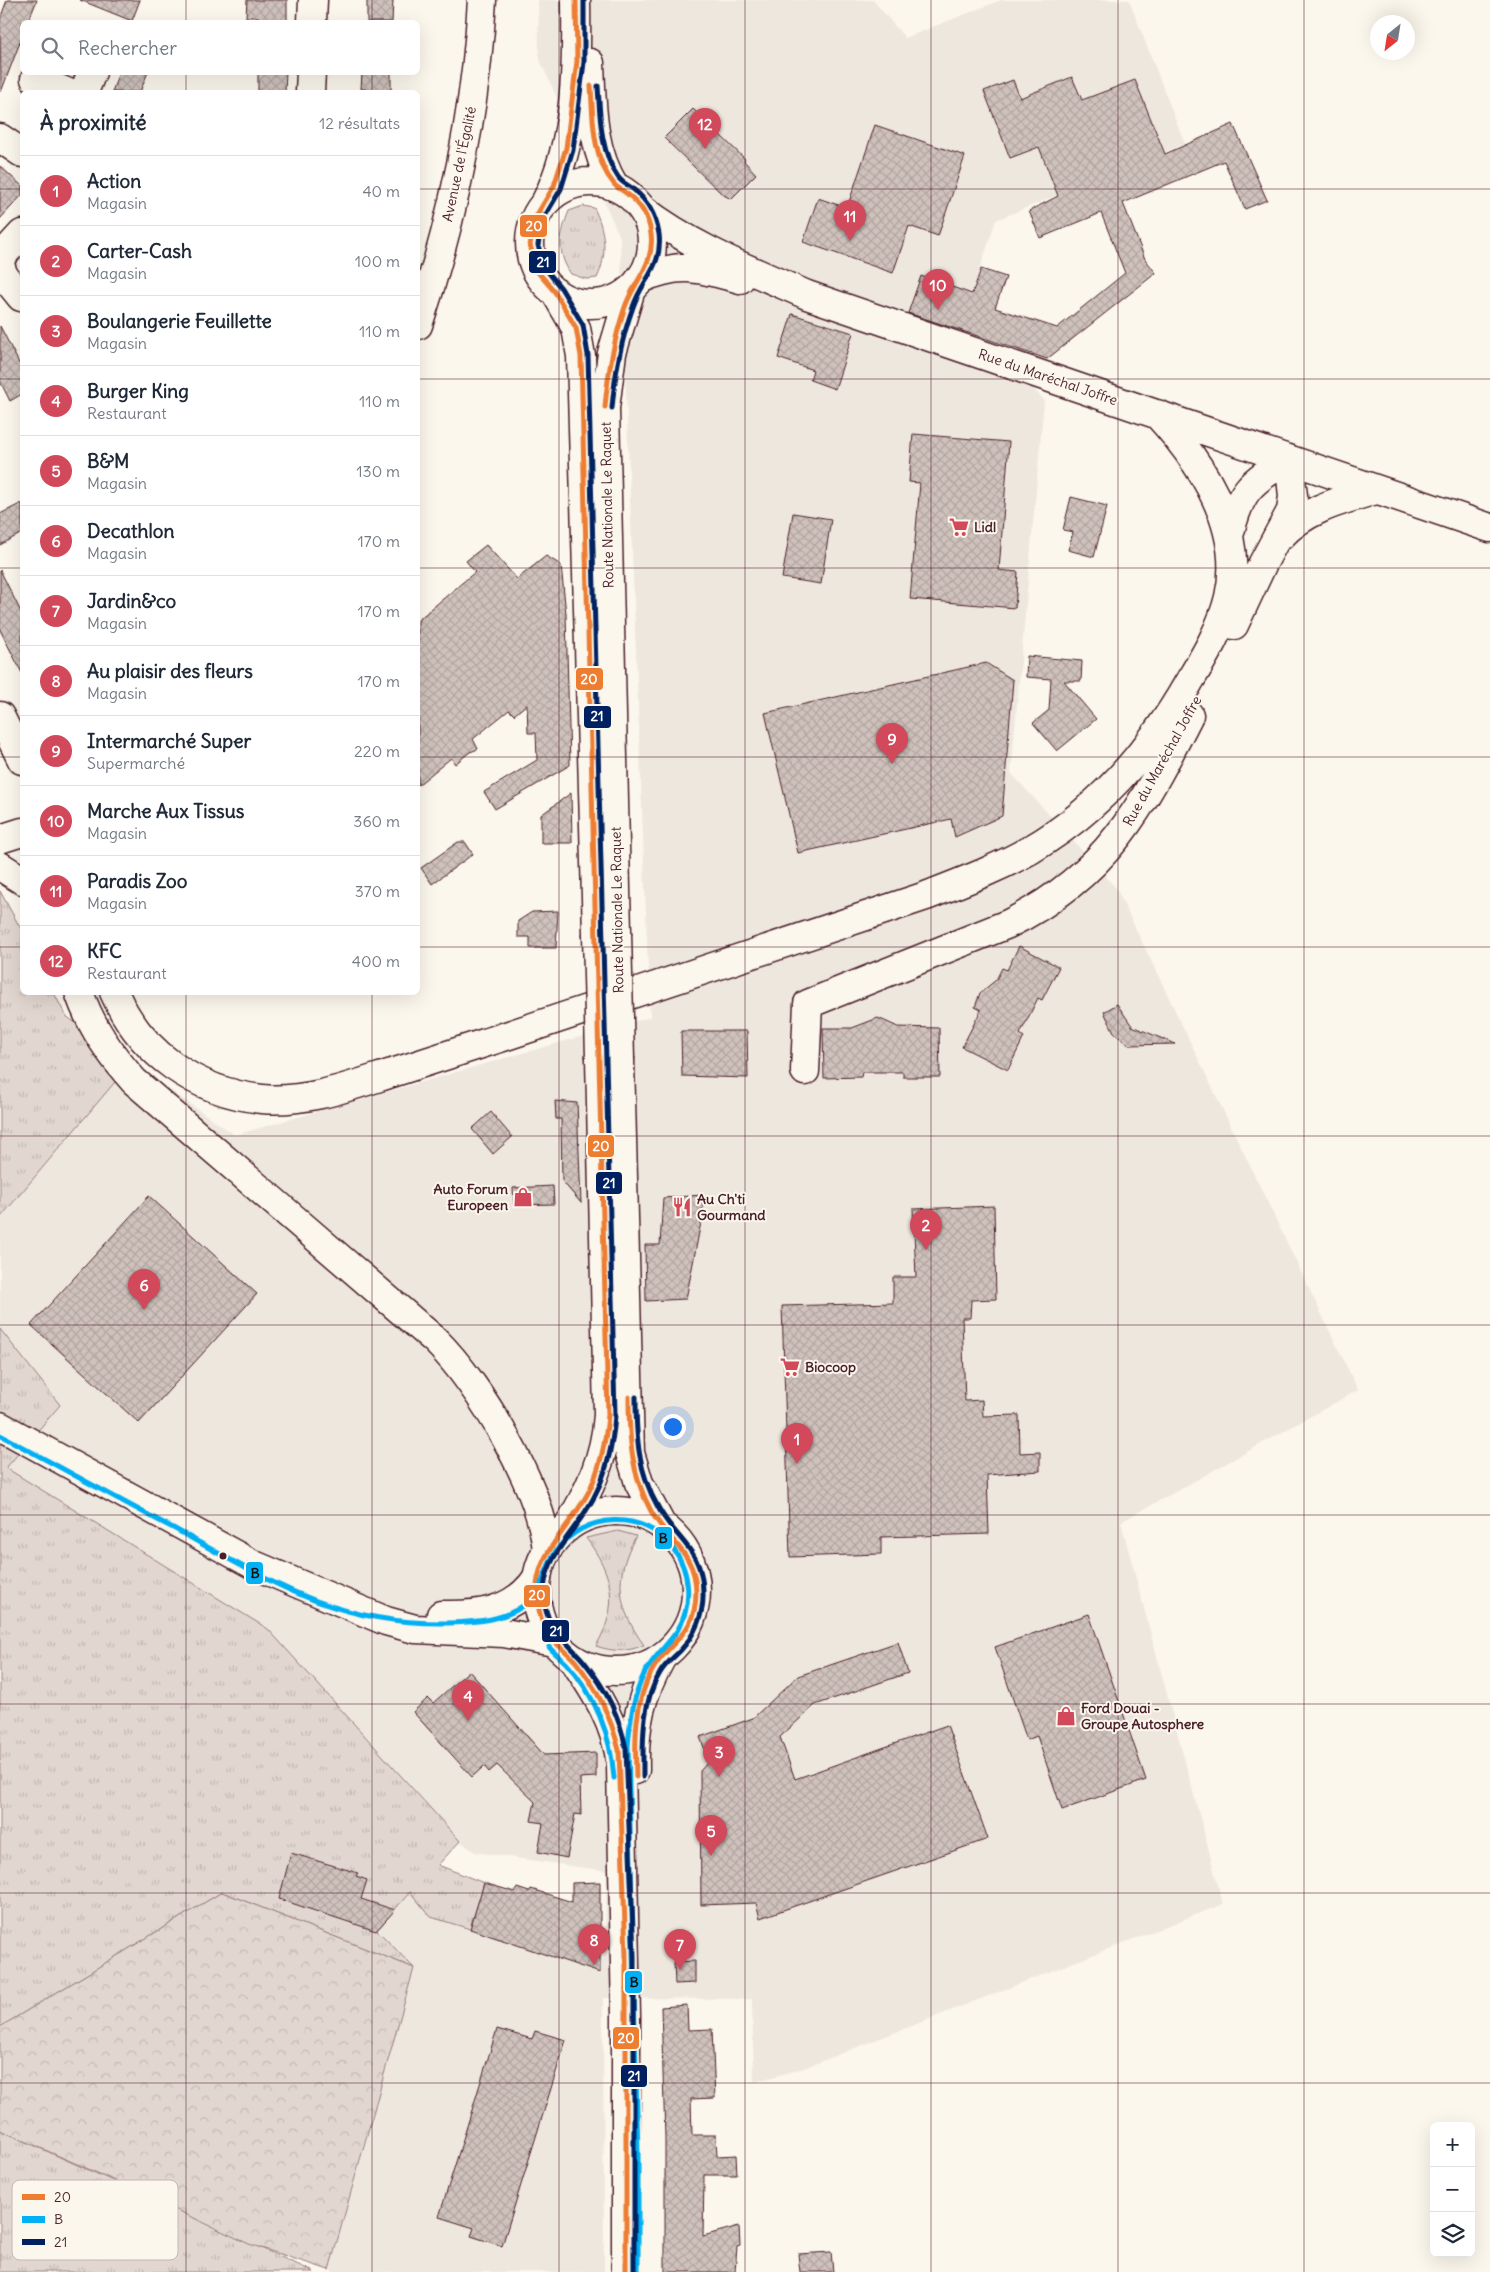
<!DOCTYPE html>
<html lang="fr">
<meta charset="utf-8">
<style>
:root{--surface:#fff;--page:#f6f6f7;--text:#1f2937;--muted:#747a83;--line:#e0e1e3;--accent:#d1495b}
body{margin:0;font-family:Delius,sans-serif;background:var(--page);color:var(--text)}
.controls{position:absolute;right:15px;bottom:15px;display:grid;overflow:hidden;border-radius:8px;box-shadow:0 5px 20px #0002}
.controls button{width:45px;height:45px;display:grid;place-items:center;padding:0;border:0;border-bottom:1px solid var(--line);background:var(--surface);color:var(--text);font:25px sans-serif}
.compass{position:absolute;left:1370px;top:15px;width:45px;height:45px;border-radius:50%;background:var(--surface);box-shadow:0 5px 20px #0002;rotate:210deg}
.you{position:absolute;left:672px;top:1426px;width:18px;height:18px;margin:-12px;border:4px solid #fff;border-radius:50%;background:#1a73e8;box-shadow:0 0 0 8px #1a73e833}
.badge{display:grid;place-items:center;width:32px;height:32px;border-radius:50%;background:var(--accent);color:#fff;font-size:16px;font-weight:700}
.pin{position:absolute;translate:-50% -41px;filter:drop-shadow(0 1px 2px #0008)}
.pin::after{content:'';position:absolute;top:26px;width:18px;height:15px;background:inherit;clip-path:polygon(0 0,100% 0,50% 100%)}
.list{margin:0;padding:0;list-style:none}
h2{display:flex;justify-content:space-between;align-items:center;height:65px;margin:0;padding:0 20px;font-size:21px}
h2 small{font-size:16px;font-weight:400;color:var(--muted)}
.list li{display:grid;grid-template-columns:32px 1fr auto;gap:15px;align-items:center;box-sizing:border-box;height:70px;padding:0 20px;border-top:1px solid var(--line)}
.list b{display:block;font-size:19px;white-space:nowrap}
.list p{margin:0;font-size:16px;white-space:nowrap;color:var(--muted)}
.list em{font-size:16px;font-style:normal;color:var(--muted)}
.icon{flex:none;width:28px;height:28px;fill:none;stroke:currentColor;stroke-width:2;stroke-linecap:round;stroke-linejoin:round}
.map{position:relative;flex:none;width:1490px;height:2272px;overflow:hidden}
.search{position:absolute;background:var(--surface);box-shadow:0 5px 20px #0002;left:20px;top:20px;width:400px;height:55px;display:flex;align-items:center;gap:12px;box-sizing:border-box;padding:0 18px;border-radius:8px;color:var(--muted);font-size:19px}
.panel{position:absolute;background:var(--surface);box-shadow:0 5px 20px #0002;left:20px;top:90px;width:400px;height:905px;border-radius:8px}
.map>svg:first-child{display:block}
.built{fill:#eee7de}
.grass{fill:url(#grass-tufts);stroke:#967b7e}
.forest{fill:url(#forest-crowns);stroke:#967b7e}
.building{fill:url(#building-cross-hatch);stroke:#4a1f2b}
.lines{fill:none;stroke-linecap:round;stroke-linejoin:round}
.minor-casing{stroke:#4a1f2b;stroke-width:31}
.major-casing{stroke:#4a1f2b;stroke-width:31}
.minor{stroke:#fbf7ec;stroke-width:28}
.major{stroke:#fbf7ec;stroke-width:28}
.major-bridge-casing{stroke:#4a1f2b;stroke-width:31;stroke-linecap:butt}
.major-bridge{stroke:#fbf7ec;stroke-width:28}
.bus-1-casing{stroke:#fbf7ec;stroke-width:9}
.bus-2-casing{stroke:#fbf7ec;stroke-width:9}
.bus-3-casing{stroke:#fbf7ec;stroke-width:9}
.bus-1{stroke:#ed7d31;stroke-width:5}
.bus-2{stroke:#04b0f4;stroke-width:5}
.bus-3{stroke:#002060;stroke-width:5}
.grid{fill:none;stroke:#4a1f2b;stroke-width:1;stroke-opacity:0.55}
.bus-dot{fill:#4a1f2b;stroke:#fbf7ec;stroke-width:2}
.labels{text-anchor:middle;stroke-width:4;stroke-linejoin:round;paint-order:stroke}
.street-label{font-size:14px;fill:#4a1f2b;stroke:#fbf7ec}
.poi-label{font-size:14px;font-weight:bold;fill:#4a1f2b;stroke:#fbf7ec;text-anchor:start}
.key{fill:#fbf7ec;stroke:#c6b6b2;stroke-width:1}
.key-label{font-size:14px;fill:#4a1f2b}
.line-badge{stroke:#fbf7ec;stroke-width:2}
.badge-label{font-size:14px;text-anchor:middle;font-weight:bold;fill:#fff}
.pale-badge-label{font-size:14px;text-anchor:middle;font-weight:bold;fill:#111}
</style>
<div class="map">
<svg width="1490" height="2272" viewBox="0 0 1490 2272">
<defs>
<pattern id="grass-tufts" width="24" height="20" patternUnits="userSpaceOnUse" patternTransform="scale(1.25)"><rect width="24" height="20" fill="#e2d7d0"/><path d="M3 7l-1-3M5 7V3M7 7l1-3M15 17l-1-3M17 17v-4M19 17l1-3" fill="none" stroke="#c3b8b3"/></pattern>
<pattern id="forest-crowns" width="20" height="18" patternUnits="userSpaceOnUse" patternTransform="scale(1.25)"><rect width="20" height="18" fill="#e2d7d0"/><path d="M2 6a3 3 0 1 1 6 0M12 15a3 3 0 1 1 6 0" fill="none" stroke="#c3b8b3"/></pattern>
<pattern id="building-cross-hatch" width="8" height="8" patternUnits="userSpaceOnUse" patternTransform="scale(1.25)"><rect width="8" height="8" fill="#cfc2bc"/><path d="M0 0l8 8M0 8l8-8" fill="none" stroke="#b3a6a2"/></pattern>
</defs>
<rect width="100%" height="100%" fill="#fbf7ec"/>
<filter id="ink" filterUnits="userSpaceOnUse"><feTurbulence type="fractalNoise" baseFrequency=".02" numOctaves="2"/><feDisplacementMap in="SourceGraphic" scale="10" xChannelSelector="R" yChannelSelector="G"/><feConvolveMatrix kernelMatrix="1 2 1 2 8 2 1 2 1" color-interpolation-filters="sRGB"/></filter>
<g filter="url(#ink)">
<!-- built -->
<path class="built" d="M538,0H873L905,38L1001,0H1129L1185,144L996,220L972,293L998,302L985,339L1044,400L1011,773L1116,888L1358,1390L1121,1522L1223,1904L804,2068L754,2082L752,1999L603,1998L604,2272H333L329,2270L374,2114L376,1931L410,1892L431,1917L534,1951L572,1950L604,1960L607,1871L475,1852L460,1841L268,1629L5,1468L60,1405L0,1329V1218L131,1063L235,1135L650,1017L620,237L539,58Z"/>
<!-- grass -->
<path class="grass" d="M583,206L594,208C605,230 608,255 597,278L586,279L571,274C556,252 560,234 569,211Z
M0,891L22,931V992L54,993L66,1016L131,1063L0,1218Z
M0,1329L60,1405L6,1468L268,1629L460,1841L438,1865L484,1883L470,1929L431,1917L410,1892L377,1930L414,1968L222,1892L0,2027Z
M618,1531L636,1536C613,1577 617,1608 644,1645C627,1652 614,1652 596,1646C620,1605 613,1574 586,1538Z
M0,2130L314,2272H0Z"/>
<!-- forest -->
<path class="forest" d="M222,1892L414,1968L329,2270L249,2244L111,2179L0,2130V2027Z"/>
<!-- building -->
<path class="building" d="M7,0H37L28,22H22V37L1,92L0,19Z
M80,0H140L132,21Z
M247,0H287V22H259V17H246Z
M367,0H393L392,22H367Z
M119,72H148L140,92H112Z
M258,72H286L285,92H258Z
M362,72H391V92H366V89H361Z
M1072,77L1082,100L1135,80L1165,154L1233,124L1267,200L1245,209L1224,161L1123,203L1145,259L1156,273L1047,359L908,313L921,276L972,294L981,269L1006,277L995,308L1057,328L1125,273L1101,213L1040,238L1029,211L1058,196L1039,147L1010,158L984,91L1013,80L1020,98Z
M693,109L745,159L744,161L756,174L731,199L722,194L664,138Z
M875,125L965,156L938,236L909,226L893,273L803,242L818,198L847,208Z
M0,166L22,186V195L0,219Z
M792,314L853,333L835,389L810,380L813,370L778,358Z
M0,326L22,369V394L10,401L0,381Z
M913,434L1009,442L999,570L1018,572L1015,608L910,599L920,483L909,482Z
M1071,497L1107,506L1094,557L1068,550L1073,532L1063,530Z
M22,503V533L0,545V514Z
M793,513L831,519L821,584L782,578Z
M486,545L517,579L546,556L561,565L566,614L570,765L495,809L484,792L537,760L536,733H528L527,704L514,715L509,710L473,739L478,749L470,752L455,764L451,758L418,785V620L475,572L466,561Z
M0,570L22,614V673L0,630Z
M1027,656L1082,661L1081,681H1064L1096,719L1057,751L1033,723L1049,710L1051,679L1026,677Z
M986,663L1013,680L1002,816L955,837L951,819L798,853L765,713Z
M571,793L572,843H541V815Z
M458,842H465L473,854L432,884L421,868Z
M558,911L556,948H530V937H518V921L532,912Z
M1019,946L1059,967L1042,1000L1038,998L1020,1034L1024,1037L1008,1070L962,1047L981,1010L975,1007L980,993L996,980L1002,968L1007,970Z
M1117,1004L1132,1026L1175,1044L1129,1045L1115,1034L1104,1012Z
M878,1018L898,1027L939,1028L940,1077H903V1072H862L861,1077L824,1078L823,1028H852Z
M681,1031H747L748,1078L682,1076Z
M555,1101L577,1103L581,1203L562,1181L561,1119H556Z
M491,1112L512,1137L493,1154L472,1129Z
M553,1186L554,1204L514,1205L513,1188Z
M702,1195L703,1212L686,1299L646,1301L645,1245H660L663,1198Z
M149,1196L257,1294L139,1423L31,1325Z
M994,1206L996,1299L971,1300L970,1318H962L965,1401L982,1400L983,1416L1019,1415L1020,1453L1040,1452V1471L987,1475L989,1534L881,1537V1554L790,1557L782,1306L893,1303V1277H916L913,1209Z
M1089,1614L1146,1780L1062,1810L1037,1736L1027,1740L995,1647Z
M898,1642L908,1673L815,1705L780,1737L795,1779L947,1725L988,1839L760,1918L756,1903L701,1905L700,1771L709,1761L700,1737L753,1718L798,1676Z
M469,1671L544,1755L596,1753V1777L580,1778L581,1815L575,1814L567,1858L538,1852L543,1823L531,1821L535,1802L497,1765L489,1772L484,1766L472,1777L413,1712L428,1698L433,1703Z
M291,1853L358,1873L356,1876L367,1880L361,1899L395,1910L376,1931L279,1899Z
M600,1882V1973L470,1929L484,1883L515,1892L517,1888L529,1892L531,1889L572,1902V1883Z
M695,1961V1983L675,1984L674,1962Z
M687,2005L688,2030L712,2029L715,2098L691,2099L692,2135H716L717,2156L736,2155L737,2175H704L703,2236L739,2226L740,2246L737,2247L735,2272H665V2138L661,2007Z
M497,2029L532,2039L535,2031L566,2040L502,2246L471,2236L474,2228L439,2217Z
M831,2252L833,2272H800L798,2254Z"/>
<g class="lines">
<defs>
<path id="minor" d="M312,22L313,0
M38,72L35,79L66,92
M84,92L92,72
M310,92L311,72
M0,138L22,153
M641,208C691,247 750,270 807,295L1490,528
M0,258L22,234
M0,265L4,276L21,297
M640,279C681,261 699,268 740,279
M418,325C453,220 476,110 482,0
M1229,536C1240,490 1249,483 1289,459L1293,496L1291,511L1263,563L1234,625
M1281,536C1305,509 1343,500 1376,490
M0,716L22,760
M0,839L22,832
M0,866L22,880
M79,992C91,1027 110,1054 134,1081L435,1340C480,1384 542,1489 547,1551
M114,992C140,1053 196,1092 262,1099C306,1103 351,1086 392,1073C429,1061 466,1049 503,1037C644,990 785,943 926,896C961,882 997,869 1030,850C1099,810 1150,751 1189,682C1205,656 1222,627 1229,597C1245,528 1201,462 1157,414
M805,1071L808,1004L1008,924C1106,876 1142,808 1189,715
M0,1426L254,1565L386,1621L415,1629L504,1633L554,1642
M441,1615C479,1616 514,1612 537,1578"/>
<path id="major" d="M590,63C592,106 591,149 615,187
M530 243a61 61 0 1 1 122 0a61 61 0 1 1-122 0Z
M546,201C577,140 577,67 576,0
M555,292L576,328L581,356L597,934
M617,932L605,408L612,353L631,289
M620,1060L630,1453L639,1483L662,1526
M536 1591a80 80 0 1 1 160 0a80 80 0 1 1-160 0Z
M567,1528C589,1492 605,1458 608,1415L600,1058
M573,1659C596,1693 616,1723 621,1765L626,2016V2272
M635,1770C634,1725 640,1696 662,1657"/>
</defs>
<!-- minor casing -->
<use href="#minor" class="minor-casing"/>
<!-- major casing -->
<use href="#major" class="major-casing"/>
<!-- minor -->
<use href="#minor" class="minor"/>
<!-- major -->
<use href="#major" class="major"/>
<defs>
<path id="major-bridge" d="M617,932L620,1060
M597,934L600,1058"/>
</defs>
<!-- major-bridge casing -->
<use href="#major-bridge" class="major-bridge-casing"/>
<!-- major-bridge -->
<use href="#major-bridge" class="major-bridge"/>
<defs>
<path id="bus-1" d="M576,0L577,61L566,148L554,186L535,218L530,245L537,271L555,292L576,328L581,356L608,1415C606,1440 601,1465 590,1489C569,1533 524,1559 540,1614C547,1643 560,1643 576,1662C597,1688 611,1717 619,1750L626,1956V2272
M591,86C593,118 592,158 614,184C617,188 622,190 626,193C640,203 649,217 651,234C655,264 634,281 625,307C614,339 608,373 605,407
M629,1397C629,1438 631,1474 651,1511C668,1542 696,1552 696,1592C696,1635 671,1639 653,1669C634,1701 635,1741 636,1777"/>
<path id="bus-2" d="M0,1435C58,1466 116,1498 175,1529C269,1581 335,1625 448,1623C475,1622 506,1621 528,1602C544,1588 545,1567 556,1551C584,1512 643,1510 672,1547C691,1571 693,1605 677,1631C667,1646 653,1657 644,1674C633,1697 630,1721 628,1746L638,2154V2272
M549,1647C554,1653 560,1657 566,1663C595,1694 611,1735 614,1778"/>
<path id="bus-3" d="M584,0V62L573,150L561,189L542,221L538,245L544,267L561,288L583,325L588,355L615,1415C613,1444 607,1473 593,1499C574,1535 537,1561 545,1606C550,1634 571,1644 586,1664C606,1689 620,1718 626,1749L634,1956V2272
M598,86C600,116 600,151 618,177C622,183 628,185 633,189C647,200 656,216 659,234C663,267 642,279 633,307C621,340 615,373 612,408
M636,1397C636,1437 638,1472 658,1507C675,1540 703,1549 703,1592C704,1614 695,1635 680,1651C673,1658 665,1664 660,1673C641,1703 643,1743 643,1777"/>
</defs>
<!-- bus-1 casing -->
<use href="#bus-1" class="bus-1-casing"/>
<!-- bus-2 casing -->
<use href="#bus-2" class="bus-2-casing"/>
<!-- bus-3 casing -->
<use href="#bus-3" class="bus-3-casing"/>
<!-- bus-1 -->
<use href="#bus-1" class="bus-1"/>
<!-- bus-2 -->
<use href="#bus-2" class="bus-2"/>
<!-- bus-3 -->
<use href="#bus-3" class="bus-3"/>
</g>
</g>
<!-- grid -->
<path class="grid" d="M186,0V22M372,0V22M559,0V2272M745,0V2272M931,0V2272M1118,0V2272M1304,0V2272M186,72V92M372,72V92M0,189H22M418,189H1490M0,379H22M418,379H1490M0,568H22M418,568H1490M0,757H22M418,757H1490M0,947H22M418,947H1490M186,992V2272M372,992V2272M0,1136H1490M0,1325H1490M0,1515H1490M0,1704H1490M0,1893H1490M0,2083H1490"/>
<!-- icons -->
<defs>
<symbol id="supermarket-bare" viewBox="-9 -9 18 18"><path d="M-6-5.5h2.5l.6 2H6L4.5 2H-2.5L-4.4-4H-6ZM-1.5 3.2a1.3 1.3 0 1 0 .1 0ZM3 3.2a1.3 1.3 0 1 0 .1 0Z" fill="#d1495b" stroke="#fbf7ec" stroke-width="2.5" paint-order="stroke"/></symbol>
<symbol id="shop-bare" viewBox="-9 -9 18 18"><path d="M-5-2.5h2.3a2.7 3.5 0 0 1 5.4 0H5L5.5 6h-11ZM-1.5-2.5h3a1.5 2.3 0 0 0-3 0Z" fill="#d1495b" stroke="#fbf7ec" stroke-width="2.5" paint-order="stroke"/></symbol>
<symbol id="restaurant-bare" viewBox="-9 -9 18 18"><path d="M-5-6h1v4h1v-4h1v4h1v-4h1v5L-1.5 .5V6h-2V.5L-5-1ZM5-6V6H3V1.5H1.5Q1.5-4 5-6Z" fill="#d1495b" stroke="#fbf7ec" stroke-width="2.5" paint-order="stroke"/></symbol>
</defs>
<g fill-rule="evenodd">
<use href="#supermarket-bare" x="945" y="513" width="28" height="28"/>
<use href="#shop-bare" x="509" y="1183" width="28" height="28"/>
<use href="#restaurant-bare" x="668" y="1193" width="28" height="28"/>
<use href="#supermarket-bare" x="776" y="1353" width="28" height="28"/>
<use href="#shop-bare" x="1052" y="1702" width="28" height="28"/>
</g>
<!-- markers -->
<circle class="bus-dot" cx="223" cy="1556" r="4.5"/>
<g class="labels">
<!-- street labels -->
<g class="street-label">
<text transform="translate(459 164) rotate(-78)" y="5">Avenue de l'Égalité</text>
<text transform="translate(1048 377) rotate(19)" y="5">Rue du Maréchal Joffre</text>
<text transform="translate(607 505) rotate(-91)" y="5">Route Nationale Le Raquet</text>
<text transform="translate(1162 761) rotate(-61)" y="5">Rue du Maréchal Joffre</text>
<text transform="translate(617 910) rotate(-91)" y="5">Route Nationale Le Raquet</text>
</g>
<!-- poi labels -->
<g class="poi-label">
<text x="974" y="532">Lidl</text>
<text x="508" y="1194" text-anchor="end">Auto Forum<tspan x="508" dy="16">Europeen</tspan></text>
<text x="697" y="1204">Au Ch'ti<tspan x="697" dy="16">Gourmand</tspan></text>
<text x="805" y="1372">Biocoop</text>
<text x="1081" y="1713">Ford Douai -<tspan x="1081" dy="16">Groupe Autosphere</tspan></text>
</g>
</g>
<!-- legend -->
<rect x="12" y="2180" width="166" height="80" rx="8" class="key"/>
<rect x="22" y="2194" width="23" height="6" fill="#ed7d31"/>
<rect x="22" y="2216" width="23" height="7" fill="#04b0f4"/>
<rect x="22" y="2239" width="23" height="6" fill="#002060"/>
<g class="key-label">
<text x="54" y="2202">20</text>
<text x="54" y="2224">B</text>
<text x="54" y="2247">21</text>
</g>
<g class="line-badge">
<rect x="519" y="214" width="29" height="24" rx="5" fill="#ed7d31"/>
<rect x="528" y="250" width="29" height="24" rx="5" fill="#002060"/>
<rect x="575" y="667" width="29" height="24" rx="5" fill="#ed7d31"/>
<rect x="583" y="705" width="29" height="24" rx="5" fill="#002060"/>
<rect x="587" y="1134" width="28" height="24" rx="5" fill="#ed7d31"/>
<rect x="595" y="1171" width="28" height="24" rx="5" fill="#002060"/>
<rect x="654" y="1526" width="19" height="24" rx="5" fill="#04b0f4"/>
<rect x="245" y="1561" width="19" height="24" rx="5" fill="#04b0f4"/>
<rect x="523" y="1584" width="28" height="24" rx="5" fill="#ed7d31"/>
<rect x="541" y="1619" width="29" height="24" rx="5" fill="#002060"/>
<rect x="624" y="1970" width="19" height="24" rx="5" fill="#04b0f4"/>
<rect x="612" y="2026" width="28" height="24" rx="5" fill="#ed7d31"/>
<rect x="620" y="2064" width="28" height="24" rx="5" fill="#002060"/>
</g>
<g class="badge-label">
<text x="534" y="231">20</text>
<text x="543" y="267">21</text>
<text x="589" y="684">20</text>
<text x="597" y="721">21</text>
<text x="601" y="1151">20</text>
<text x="609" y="1188">21</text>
<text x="537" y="1600">20</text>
<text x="556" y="1636">21</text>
<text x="626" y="2043">20</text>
<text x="634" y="2081">21</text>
</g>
<g class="pale-badge-label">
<text x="663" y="1543">B</text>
<text x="255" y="1578">B</text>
<text x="634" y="1987">B</text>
</g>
</svg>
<div class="controls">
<button>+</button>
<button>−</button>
<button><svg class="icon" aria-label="layers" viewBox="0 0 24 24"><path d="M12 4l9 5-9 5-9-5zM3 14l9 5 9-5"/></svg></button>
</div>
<svg class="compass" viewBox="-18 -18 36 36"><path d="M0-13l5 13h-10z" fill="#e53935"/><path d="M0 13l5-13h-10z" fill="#747a83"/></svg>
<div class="you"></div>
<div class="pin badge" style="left:797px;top:1464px">1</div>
<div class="pin badge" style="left:926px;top:1250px">2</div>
<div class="pin badge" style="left:719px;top:1777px">3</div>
<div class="pin badge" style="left:468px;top:1721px">4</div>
<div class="pin badge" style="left:711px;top:1856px">5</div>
<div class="pin badge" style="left:144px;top:1310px">6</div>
<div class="pin badge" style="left:680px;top:1970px">7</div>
<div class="pin badge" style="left:594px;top:1965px">8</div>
<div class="pin badge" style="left:892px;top:764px">9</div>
<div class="pin badge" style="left:938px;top:310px">10</div>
<div class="pin badge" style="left:850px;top:241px">11</div>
<div class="pin badge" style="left:705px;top:149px">12</div>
<div class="search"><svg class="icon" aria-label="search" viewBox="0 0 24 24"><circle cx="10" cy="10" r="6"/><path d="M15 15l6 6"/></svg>Rechercher</div>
<section class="panel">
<h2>À proximité<small>12 résultats</small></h2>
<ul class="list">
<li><span class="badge">1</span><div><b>Action</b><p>Magasin</p></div><em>40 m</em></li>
<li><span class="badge">2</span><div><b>Carter-Cash</b><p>Magasin</p></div><em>100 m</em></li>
<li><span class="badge">3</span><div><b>Boulangerie Feuillette</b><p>Magasin</p></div><em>110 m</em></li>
<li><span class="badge">4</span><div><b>Burger King</b><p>Restaurant</p></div><em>110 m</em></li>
<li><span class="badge">5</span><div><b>B&amp;M</b><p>Magasin</p></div><em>130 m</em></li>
<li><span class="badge">6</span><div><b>Decathlon</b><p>Magasin</p></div><em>170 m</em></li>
<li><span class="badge">7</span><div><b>Jardin&amp;co</b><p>Magasin</p></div><em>170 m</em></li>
<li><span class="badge">8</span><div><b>Au plaisir des fleurs</b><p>Magasin</p></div><em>170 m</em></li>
<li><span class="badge">9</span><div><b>Intermarché Super</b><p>Supermarché</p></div><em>220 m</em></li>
<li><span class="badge">10</span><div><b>Marche Aux Tissus</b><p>Magasin</p></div><em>360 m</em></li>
<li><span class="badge">11</span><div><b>Paradis Zoo</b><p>Magasin</p></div><em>370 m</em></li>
<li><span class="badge">12</span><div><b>KFC</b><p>Restaurant</p></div><em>400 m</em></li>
</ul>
</section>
</div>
